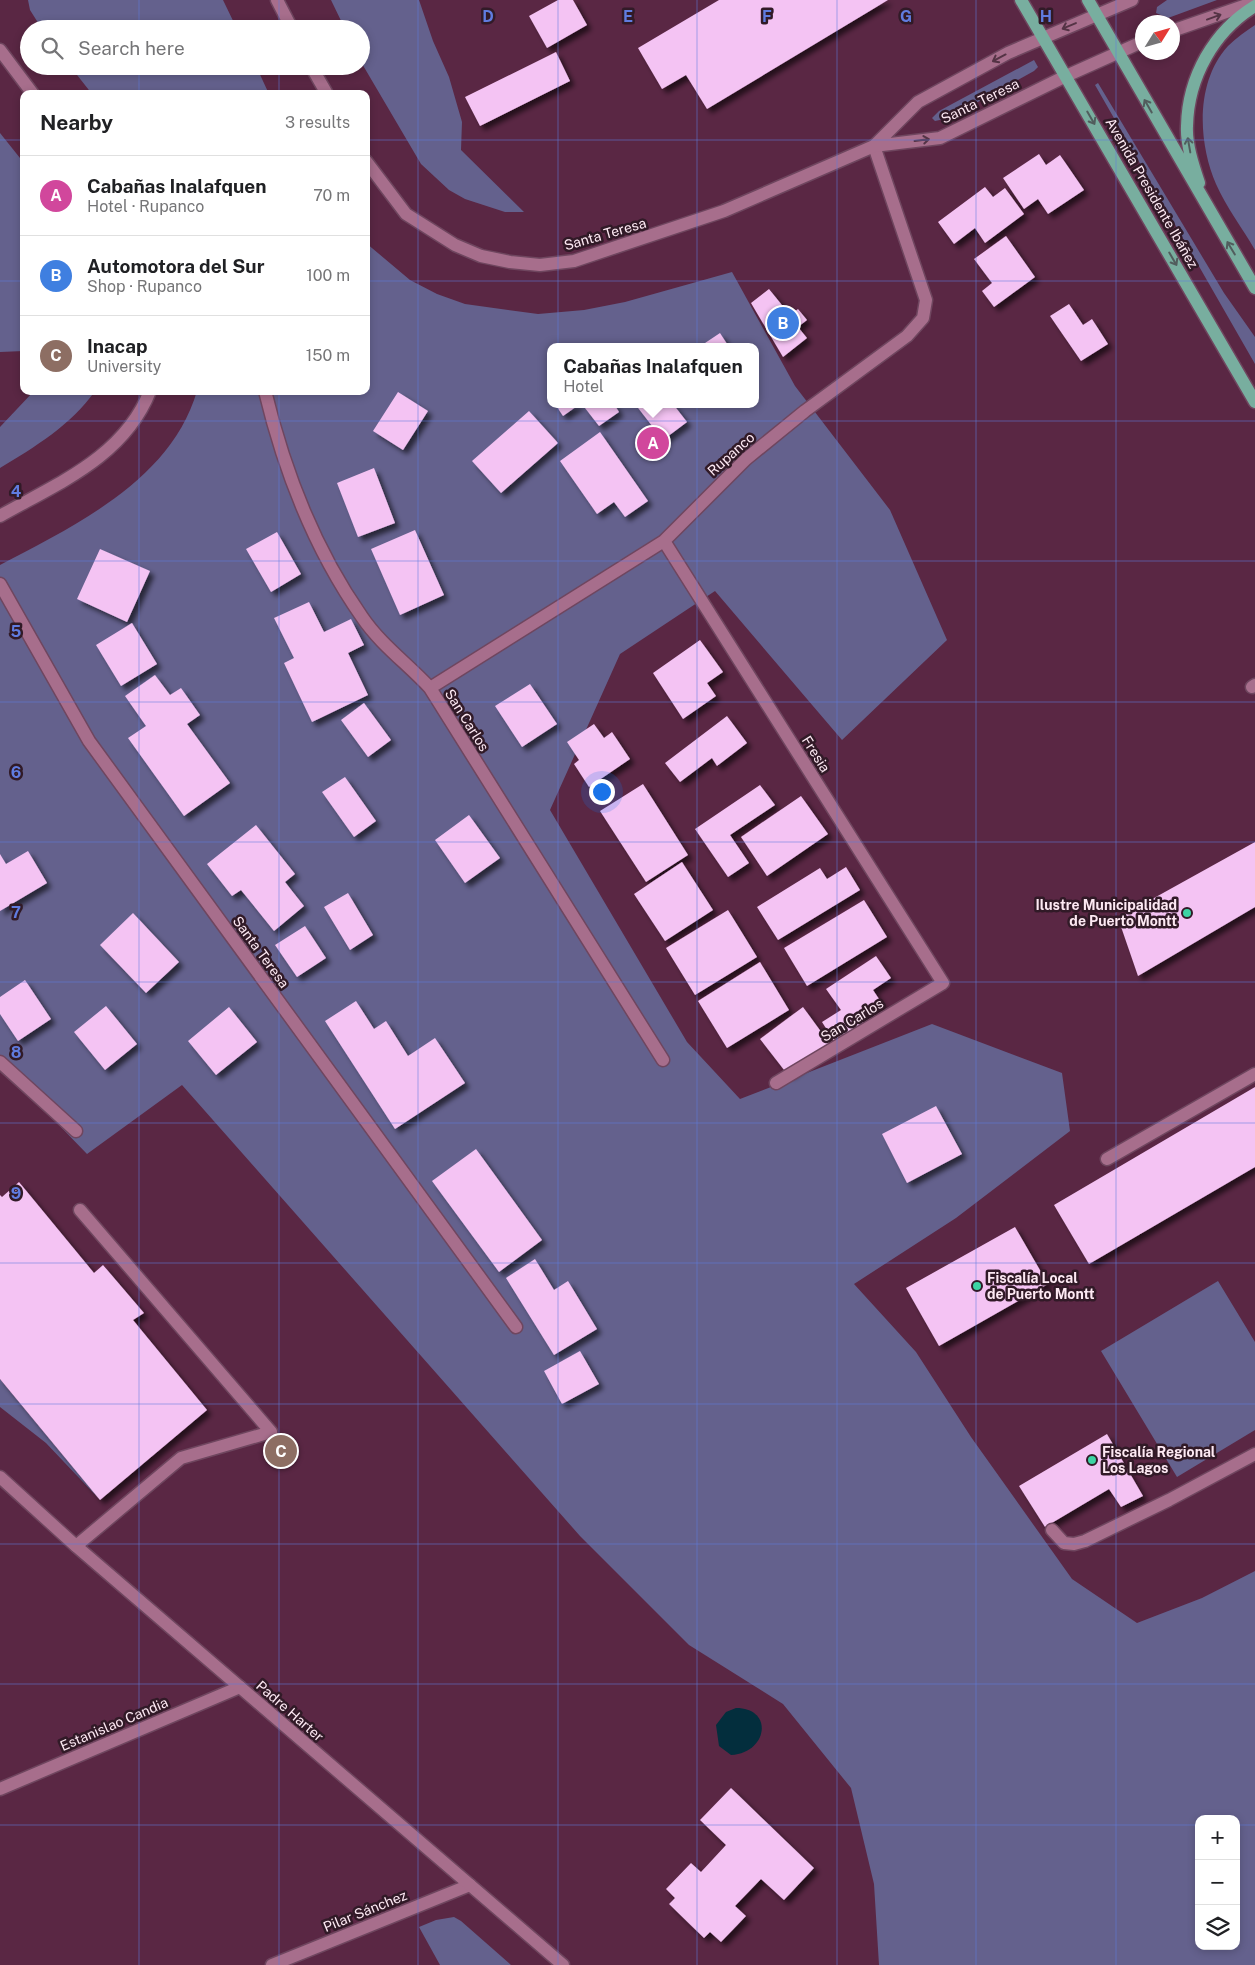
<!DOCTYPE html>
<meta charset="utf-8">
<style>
:root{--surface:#fff;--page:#f2f2f2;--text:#202124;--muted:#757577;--line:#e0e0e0;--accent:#2d725e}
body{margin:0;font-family:"Public Sans",sans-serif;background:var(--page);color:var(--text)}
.controls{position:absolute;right:15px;bottom:15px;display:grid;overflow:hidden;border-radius:10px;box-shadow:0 2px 8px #0003}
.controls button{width:45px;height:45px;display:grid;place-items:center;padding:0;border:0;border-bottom:1px solid var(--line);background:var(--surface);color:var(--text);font:25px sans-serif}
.compass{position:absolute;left:1135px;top:15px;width:45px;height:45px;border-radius:50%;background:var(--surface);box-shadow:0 2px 8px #0003;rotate:53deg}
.you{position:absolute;left:601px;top:791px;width:18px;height:18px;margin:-12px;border:4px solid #fff;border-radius:50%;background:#1a73e8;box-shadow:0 0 0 8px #1a73e833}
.badge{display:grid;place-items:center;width:32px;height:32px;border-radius:50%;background:var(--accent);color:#fff;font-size:16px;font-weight:700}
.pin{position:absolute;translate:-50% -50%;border:2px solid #fff;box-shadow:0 1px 5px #0006}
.popup{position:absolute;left:547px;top:343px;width:212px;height:65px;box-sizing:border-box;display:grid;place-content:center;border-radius:10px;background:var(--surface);filter:drop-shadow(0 1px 4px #0005);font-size:16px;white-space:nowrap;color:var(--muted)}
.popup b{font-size:19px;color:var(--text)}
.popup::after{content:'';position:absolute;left:50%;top:100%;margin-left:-10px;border:10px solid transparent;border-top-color:var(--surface)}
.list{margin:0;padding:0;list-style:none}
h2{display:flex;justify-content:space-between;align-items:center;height:65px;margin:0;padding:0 20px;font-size:21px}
h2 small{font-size:16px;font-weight:400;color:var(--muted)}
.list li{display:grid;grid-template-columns:32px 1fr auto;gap:15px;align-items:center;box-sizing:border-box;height:80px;padding:0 20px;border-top:1px solid var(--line)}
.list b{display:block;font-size:19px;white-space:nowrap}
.list p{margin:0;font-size:16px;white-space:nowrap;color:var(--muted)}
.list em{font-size:16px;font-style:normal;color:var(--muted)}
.icon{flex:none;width:28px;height:28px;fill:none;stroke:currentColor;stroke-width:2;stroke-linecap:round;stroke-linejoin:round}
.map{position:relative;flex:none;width:1255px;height:1965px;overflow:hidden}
.search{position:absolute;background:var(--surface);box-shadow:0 2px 8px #0003;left:20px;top:20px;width:350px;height:55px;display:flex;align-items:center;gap:12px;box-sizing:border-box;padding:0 18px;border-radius:28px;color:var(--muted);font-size:19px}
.panel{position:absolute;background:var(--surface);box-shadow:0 2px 8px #0003;left:20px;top:90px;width:350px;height:305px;border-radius:10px}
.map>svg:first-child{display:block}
.green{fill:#64618d;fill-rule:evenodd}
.water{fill:#032e3d}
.building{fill:#f4c3f3;filter:url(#shadow)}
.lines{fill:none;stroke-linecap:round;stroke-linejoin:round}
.lane-casing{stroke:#6f465f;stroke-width:15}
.street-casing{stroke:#6f465f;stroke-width:15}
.secondary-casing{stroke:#6f465f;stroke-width:15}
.primary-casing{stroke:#6f465f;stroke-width:15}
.lane{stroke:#a76e8c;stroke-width:12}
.street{stroke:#a76e8c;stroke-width:12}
.secondary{stroke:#a76e8c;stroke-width:12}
.primary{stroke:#78ae9f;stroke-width:12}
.oneway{stroke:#543345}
.oneway2{stroke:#515d5d}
.grid{fill:none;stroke:#607ce0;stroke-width:1;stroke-opacity:0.55}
.poi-dot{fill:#3cd4a4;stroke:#311a27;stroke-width:2}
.labels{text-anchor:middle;stroke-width:5;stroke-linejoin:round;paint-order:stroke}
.street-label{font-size:14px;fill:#fde9f3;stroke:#311a27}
.poi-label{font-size:14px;font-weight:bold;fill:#fde9f3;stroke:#311a27;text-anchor:start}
.grid-label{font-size:16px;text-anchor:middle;font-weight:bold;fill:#607ce0;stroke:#311a27;stroke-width:5;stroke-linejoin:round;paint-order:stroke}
</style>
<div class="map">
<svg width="1255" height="1965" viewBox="0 0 1255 1965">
<defs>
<filter id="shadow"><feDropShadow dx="4.5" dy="4.5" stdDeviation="2.5" flood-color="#0009"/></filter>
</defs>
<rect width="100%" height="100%" fill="#5a2744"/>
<!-- green -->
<path class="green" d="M28,0H223L237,29H42L30,10Z
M331,0H419L433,41L449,77L462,122L461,150L524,212H505L465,199L449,190L421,164L361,62V29H345Z
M1167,0H1217L1168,18L1156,13L1157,7Z
M1255,25V250C1243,229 1226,207 1216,184C1198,143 1195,82 1228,46C1236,38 1246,31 1255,25Z
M1034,60L1038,67L1034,71L949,118L935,121L932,118L939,111Z
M70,66H256L269,94H92Z
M1098,83L1224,293L1255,337V364L1095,85Z
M0,133L24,163V351L0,352Z
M366,243L410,280L437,294L465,304L538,314L584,310L625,302L732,272L795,386L890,510L947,640L842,740L715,591L620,654L550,810L687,1042L740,1099L932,1024L1062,1073L1070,1131L956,1218L854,1284L916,1352L971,1437L1072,1579L1137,1623L1202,1598L1255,1571V1965H879L874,1884L851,1788L783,1704L689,1645L580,1536L182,1085L87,1154L0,1064V565C76,525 171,480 197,391H366ZM550,347H756V404H550ZM1199,1819H1236V1946H1199Z
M34,391H95C71,425 35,447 0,468V427Z
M1218,1281L1255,1342V1430L1177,1477L1101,1351Z
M0,1379L100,1500L46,1443L0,1407Z
M454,1917L461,1921L511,1965H440L419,1927L436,1920Z"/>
<!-- water -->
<path class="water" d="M736,1708C774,1708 768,1753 731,1755L719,1746L716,1725L726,1712Z"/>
<!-- building -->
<path class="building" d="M558,0H573L587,25L547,48L529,16Z
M719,0H888L707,109L686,75L662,89L638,48Z
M556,52L570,81L480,126L465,97Z
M1039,154L1046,165L1060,155L1084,190L1048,214L1038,199L1024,209L1003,178Z
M985,187L993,197L1005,188L1024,214L985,243L975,228L954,244L938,222Z
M1006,236L1035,277L994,307L982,291L992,283L974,259Z
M769,289L790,315L798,309L807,320L798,327L807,338L783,357L751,303Z
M1069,304L1083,325L1092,319L1108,344L1081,361L1050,316Z
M720,333L729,347H699Z
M398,392L428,411L403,450L373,431Z
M555,404H580L563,416Z
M591,404H614L619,412L599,426L585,408Z
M635,404H673L687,422L663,440Z
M529,411L558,443L501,493L472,461Z
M600,432L648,501L625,517L614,502L597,514L560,461Z
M374,468L395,523L358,537L337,483Z
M415,530L444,595L400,615L371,549Z
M277,532L301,574L271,592L246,549Z
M100,549L150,571L127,622L77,599Z
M309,602L324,632L351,619L364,645L348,653L368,695L312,722L284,663L294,658L274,618Z
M132,623L157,664L121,686L96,645Z
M700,640L723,672L707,683L716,696L683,719L653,673Z
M155,675L170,695L181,688L200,715L187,724L230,783L184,816L128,738L146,726L125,696Z
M530,684L557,724L522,747L495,706Z
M364,703L391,740L368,757L341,720Z
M727,716L747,743L717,766L712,758L680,782L665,763Z
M594,724L604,738L612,732L630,759L589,787L574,764L579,760L567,742Z
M345,777L376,821L354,837L322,792Z
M643,784L688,855L646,882L600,811Z
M760,785L775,805L730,835L749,863L728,877L695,829Z
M801,796L828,834L767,876L741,837Z
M469,815L500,858L465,883L435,840Z
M256,825L295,874L285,882L304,906L274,931L241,890L232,896L207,864Z
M1255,842V907L1138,976L1118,918Z
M28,851L47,883L0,911V854L6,864Z
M682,862L713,910L665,941L634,894Z
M846,867L860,890L778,940L757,907L820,868L827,879Z
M348,893L373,935L350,950L324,907Z
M864,900L887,937L807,986L784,948Z
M728,910L757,957L695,995L666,948Z
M133,913L179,962L146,993L100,945Z
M305,926L326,958L297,977L275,945Z
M876,956L891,978L873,990L883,1005L861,1020L864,1025L836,1044L822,1022L841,1010L826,989Z
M760,962L789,1010L727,1048L698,1001Z
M25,980L51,1019L18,1041L0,1014V997Z
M356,1001L374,1029L386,1021L408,1056L435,1038L465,1083L395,1129L325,1021Z
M106,1006L137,1044L105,1070L74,1032Z
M229,1007L257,1042L216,1075L188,1041Z
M803,1007L830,1044L788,1075L760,1039Z
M1255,1087V1167L1089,1264L1054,1205Z
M936,1106L962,1154L907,1183L882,1134Z
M476,1149L542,1240L499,1272L432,1181Z
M19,1182L94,1273L103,1265L144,1313L133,1320L207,1410L100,1500L0,1379V1195L2,1197Z
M1015,1227L1048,1284L939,1346L906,1288Z
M535,1259L554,1290L568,1281L597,1329L554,1355L506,1278Z
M580,1351L599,1384L562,1404L544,1371Z
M1107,1434L1143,1496L1121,1507L1109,1489L1045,1527L1019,1486Z
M731,1788L814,1868L784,1900L761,1879L735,1906L746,1916L721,1942L710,1932L704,1938L669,1904L675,1898L666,1889L691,1863L701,1872L726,1845L700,1820Z"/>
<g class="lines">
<defs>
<path id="lane" d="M1252,687L1255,685
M1107,1159L1255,1074
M1052,1530L1064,1543L1074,1544L1085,1541L1169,1500L1255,1454
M76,1546L181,1458L271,1432L80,1210"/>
<path id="street" d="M265,391C284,470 315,550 362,617C381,645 408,664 430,688L663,1060
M664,541L943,983L776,1083
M0,584L89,741L516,1327
M430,688L664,541L746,459L805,411L907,336L923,318L926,300L874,146
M0,1062L76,1131
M0,1789L240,1687
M272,1965L470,1885"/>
<path id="secondary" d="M277,0L292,29
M1172,31L1255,2
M0,50L33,94
M311,66L327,94
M874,146L918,102L1008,53L1132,0
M366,161L406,214L455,245L481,256L510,262L540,265L574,261L724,211L874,146L940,138L1066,76L1142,42
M0,516C58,483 124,457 150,391
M0,1477L76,1546L563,1965"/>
<path id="primary" d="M1021,0L1255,402
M1088,0L1255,288
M1199,183C1193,165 1186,144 1187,126C1188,77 1214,31 1255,6"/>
</defs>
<!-- lane casing -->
<use href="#lane" class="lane-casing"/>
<!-- street casing -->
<use href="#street" class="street-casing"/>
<!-- secondary casing -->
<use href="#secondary" class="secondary-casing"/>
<!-- primary casing -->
<use href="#primary" class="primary-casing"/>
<!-- lane -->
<use href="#lane" class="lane"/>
<!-- street -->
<use href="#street" class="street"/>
<!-- secondary -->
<use href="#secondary" class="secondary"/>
<!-- primary -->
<use href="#primary" class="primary"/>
</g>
<!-- one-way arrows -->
<defs><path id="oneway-shaft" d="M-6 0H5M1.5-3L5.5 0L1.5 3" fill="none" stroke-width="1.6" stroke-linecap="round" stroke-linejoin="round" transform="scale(1.25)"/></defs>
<g class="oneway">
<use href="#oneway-shaft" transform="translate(1214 17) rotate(-20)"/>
<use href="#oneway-shaft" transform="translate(1069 26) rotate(157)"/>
<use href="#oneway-shaft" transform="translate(999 58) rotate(152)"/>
<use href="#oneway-shaft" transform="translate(922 140) rotate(-7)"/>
</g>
<g class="oneway2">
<use href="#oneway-shaft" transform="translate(1148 106) rotate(-120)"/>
<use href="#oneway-shaft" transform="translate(1091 118) rotate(60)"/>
<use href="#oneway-shaft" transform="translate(1189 145) rotate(-100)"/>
<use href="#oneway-shaft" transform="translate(1231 248) rotate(-121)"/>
<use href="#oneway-shaft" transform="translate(1173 259) rotate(60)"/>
</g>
<!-- grid -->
<path class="grid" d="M139,0V29M279,0V29M418,0V1965M558,0V1965M697,0V1965M837,0V1965M976,0V1965M1116,0V1965M139,66V94M279,66V94M0,140H24M366,140H1255M0,281H24M366,281H1255M139,391V1965M279,391V1965M0,421H1255M0,561H1255M0,702H1255M0,842H1255M0,982H1255M0,1123H1255M0,1263H1255M0,1404H1255M0,1544H1255M0,1684H1255M0,1825H1199M1236,1825H1255"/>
<!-- markers -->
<g class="poi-dot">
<circle cx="1187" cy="913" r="5"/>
<circle cx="977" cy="1286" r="5"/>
<circle cx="1092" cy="1460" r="5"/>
</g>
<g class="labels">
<!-- street labels -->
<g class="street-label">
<text transform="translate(980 101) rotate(-26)" y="5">Santa Teresa</text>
<text transform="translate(1152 193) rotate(60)" y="5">Avenida Presidente Ibáñez</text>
<text transform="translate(605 234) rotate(-16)" y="5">Santa Teresa</text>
<text transform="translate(731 454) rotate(-42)" y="5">Rupanco</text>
<text transform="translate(467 720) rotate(58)" y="5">San Carlos</text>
<text transform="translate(816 754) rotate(58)" y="5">Fresia</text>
<text transform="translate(261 952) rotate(54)" y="5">Santa Teresa</text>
<text transform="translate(852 1020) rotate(-31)" y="5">San Carlos</text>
<text transform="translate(290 1711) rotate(41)" y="5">Padre Harter</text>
<text transform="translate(114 1724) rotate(-23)" y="5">Estanislao Candia</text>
<text transform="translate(365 1911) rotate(-22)" y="5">Pilar Sánchez</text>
</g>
<!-- poi labels -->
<g class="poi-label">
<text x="1177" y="910" text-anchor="end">Ilustre Municipalidad<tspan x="1177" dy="16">de Puerto Montt</tspan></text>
<text x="987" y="1283">Fiscalía Local<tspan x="987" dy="16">de Puerto Montt</tspan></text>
<text x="1102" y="1457">Fiscalía Regional<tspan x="1102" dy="16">Los Lagos</tspan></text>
</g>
</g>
<g class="grid-label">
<text x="488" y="22">D</text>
<text x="628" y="22">E</text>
<text x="767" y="22">F</text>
<text x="906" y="22">G</text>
<text x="1046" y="22">H</text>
<text x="16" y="497">4</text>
<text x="16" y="637">5</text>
<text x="16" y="778">6</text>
<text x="16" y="918">7</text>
<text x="16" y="1058">8</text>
<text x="16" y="1199">9</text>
</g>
</svg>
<div class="controls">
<button>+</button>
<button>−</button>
<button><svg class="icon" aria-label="layers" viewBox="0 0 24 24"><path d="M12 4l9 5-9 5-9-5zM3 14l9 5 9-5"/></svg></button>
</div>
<svg class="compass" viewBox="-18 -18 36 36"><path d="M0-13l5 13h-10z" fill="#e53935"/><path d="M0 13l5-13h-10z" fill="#757577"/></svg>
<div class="you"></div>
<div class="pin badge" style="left:653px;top:443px;background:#d1479c">A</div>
<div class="popup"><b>Cabañas Inalafquen</b>Hotel</div>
<div class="pin badge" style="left:783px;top:323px;background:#3f7fe0">B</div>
<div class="pin badge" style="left:281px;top:1451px;background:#8d6e63">C</div>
<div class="search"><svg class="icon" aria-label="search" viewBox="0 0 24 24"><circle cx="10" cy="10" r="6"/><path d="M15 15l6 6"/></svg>Search here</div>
<section class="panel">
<h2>Nearby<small>3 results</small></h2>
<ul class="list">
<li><span class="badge" style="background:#d1479c">A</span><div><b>Cabañas Inalafquen</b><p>Hotel · Rupanco</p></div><em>70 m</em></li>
<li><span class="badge" style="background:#3f7fe0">B</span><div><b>Automotora del Sur</b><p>Shop · Rupanco</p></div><em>100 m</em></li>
<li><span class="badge" style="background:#8d6e63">C</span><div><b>Inacap</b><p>University</p></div><em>150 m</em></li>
</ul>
</section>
</div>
